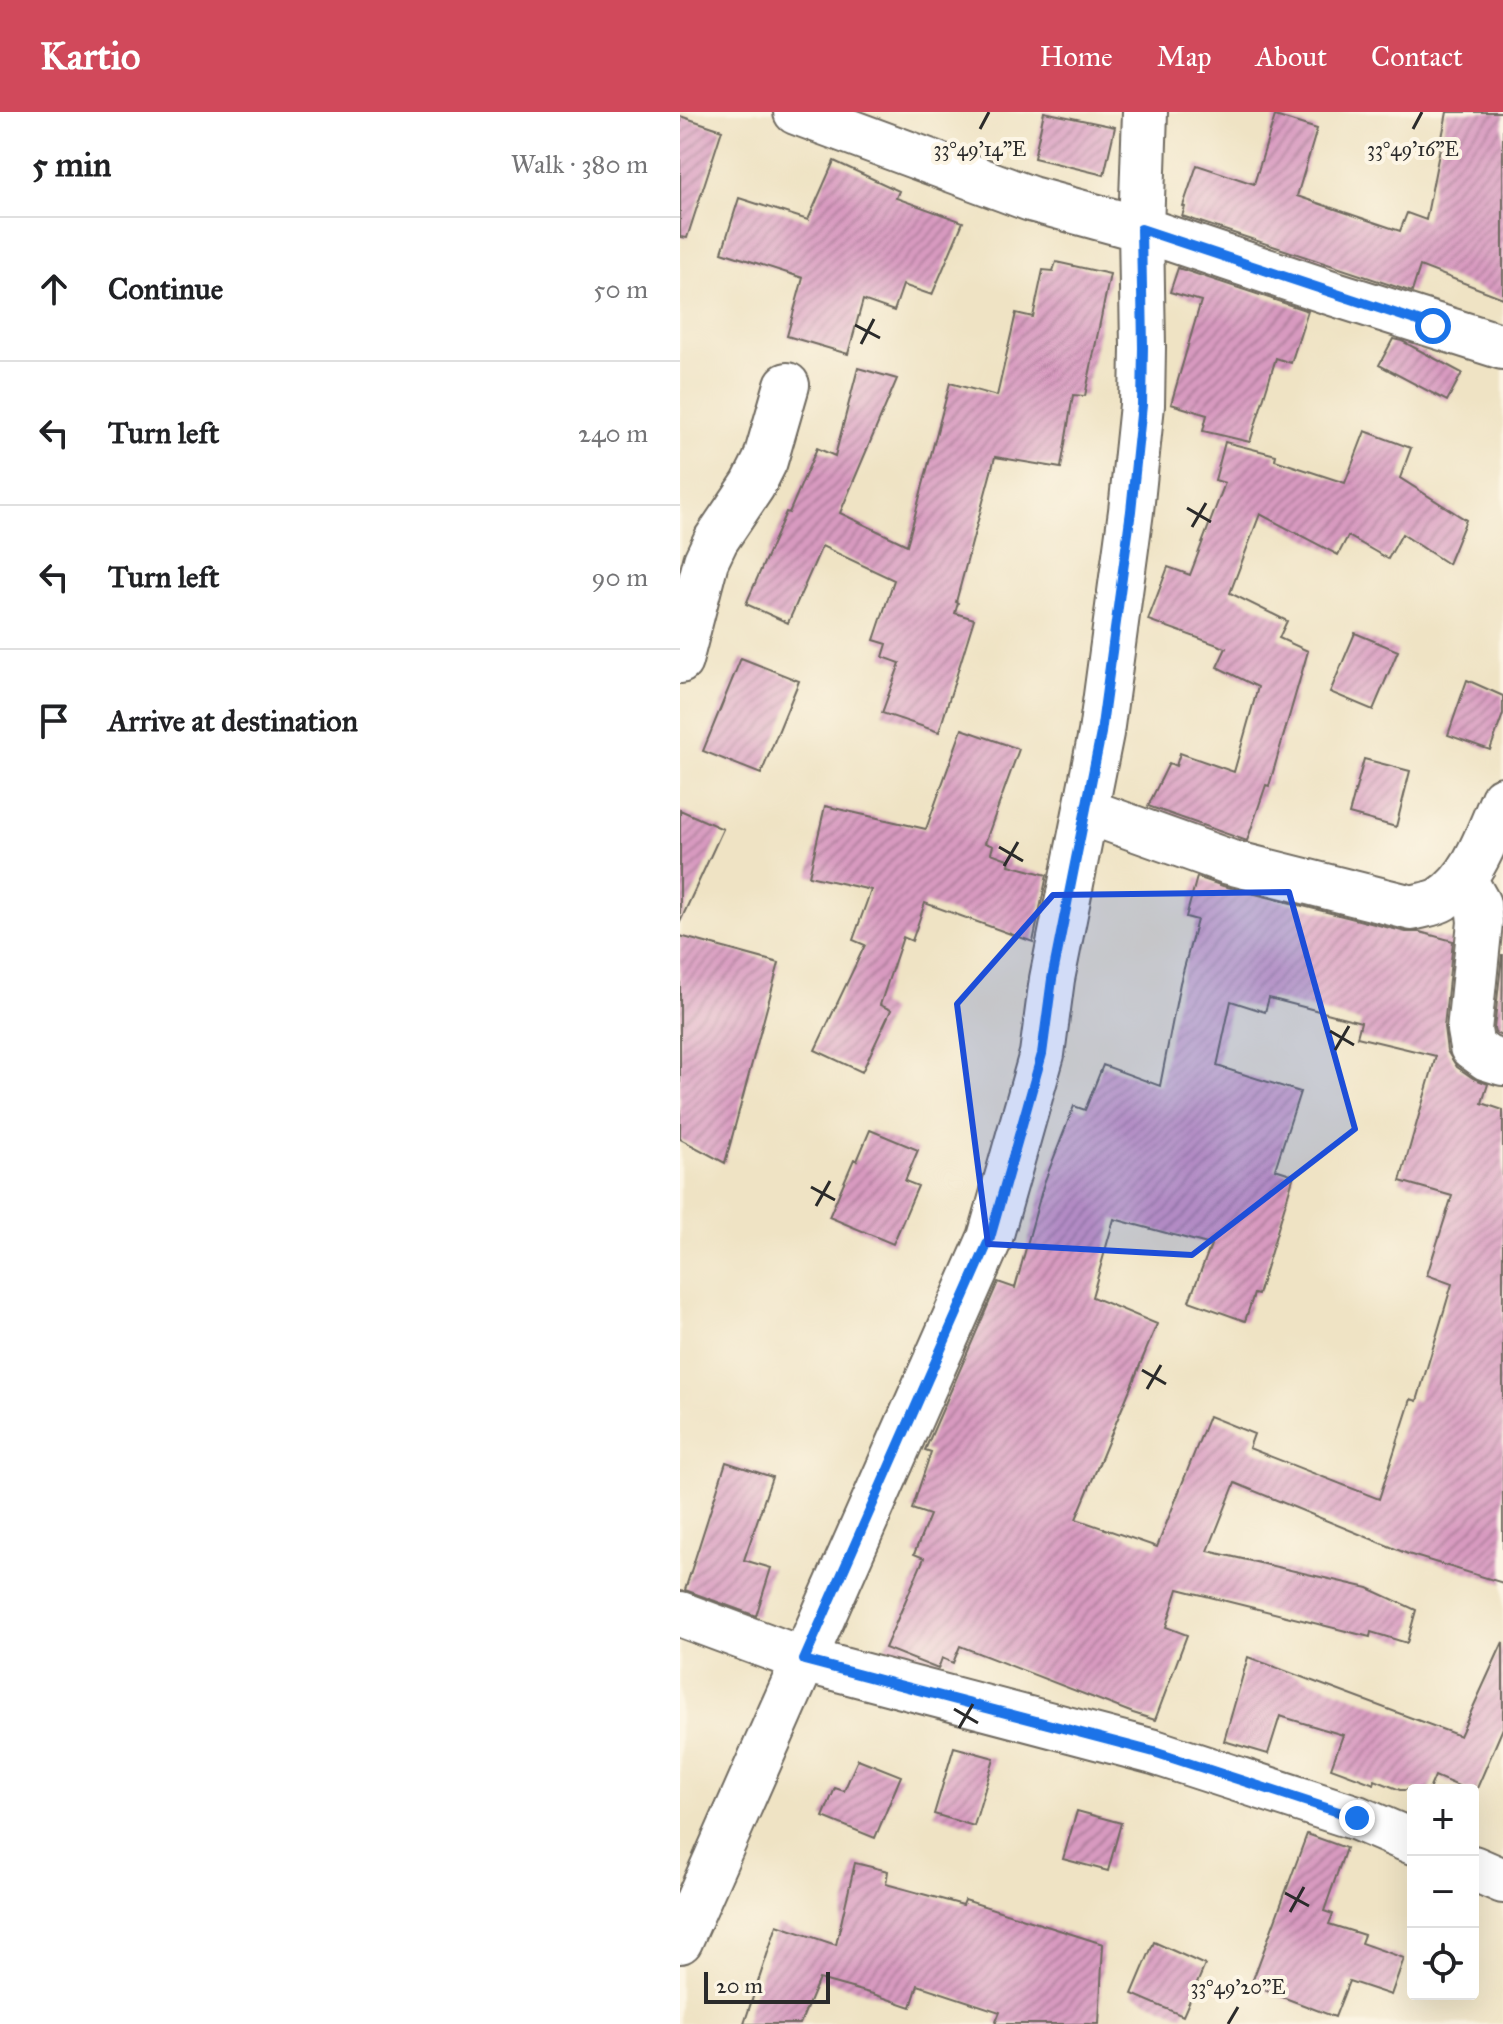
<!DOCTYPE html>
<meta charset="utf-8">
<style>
:root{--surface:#fff;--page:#f2f2f2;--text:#202124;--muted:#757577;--line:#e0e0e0;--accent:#d1495b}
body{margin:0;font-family:"IM FELL Great Primer",serif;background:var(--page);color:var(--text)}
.controls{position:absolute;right:24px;bottom:24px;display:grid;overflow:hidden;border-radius:8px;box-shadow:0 8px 32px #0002}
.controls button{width:72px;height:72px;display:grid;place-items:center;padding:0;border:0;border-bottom:2px solid var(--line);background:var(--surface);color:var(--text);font:40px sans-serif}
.scale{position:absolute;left:24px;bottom:20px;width:126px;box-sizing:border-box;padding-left:8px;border:4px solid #2b2b2b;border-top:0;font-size:22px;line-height:28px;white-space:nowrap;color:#2b2b2b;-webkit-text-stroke:6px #fcf5e5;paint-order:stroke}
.stop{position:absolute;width:24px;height:24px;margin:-18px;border:6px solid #1a73e8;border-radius:50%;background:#fff}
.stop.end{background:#1a73e8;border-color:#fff;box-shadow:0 2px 8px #0008}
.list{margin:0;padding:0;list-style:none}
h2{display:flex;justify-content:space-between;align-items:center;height:104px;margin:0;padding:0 32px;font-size:34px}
h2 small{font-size:26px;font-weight:400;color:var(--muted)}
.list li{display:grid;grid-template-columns:52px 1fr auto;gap:24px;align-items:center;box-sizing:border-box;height:144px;padding:0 32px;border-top:2px solid var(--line)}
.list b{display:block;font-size:30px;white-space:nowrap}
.list em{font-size:26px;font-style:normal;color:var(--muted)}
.icon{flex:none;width:44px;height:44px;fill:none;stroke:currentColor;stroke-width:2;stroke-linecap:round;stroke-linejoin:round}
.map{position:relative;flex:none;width:823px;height:1912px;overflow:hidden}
header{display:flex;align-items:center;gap:48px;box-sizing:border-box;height:112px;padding:0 40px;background:var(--accent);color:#fff}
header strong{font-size:38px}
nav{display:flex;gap:44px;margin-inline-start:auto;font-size:28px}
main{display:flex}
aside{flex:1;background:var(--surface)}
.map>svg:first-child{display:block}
.building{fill:url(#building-hatch);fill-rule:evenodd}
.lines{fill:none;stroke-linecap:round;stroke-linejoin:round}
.minor-casing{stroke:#706b61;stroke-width:48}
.minor{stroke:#fff;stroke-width:44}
.route{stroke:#1a73e8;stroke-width:10}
.marked{fill:#1d4ed8;fill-opacity:0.2;stroke:#1d4ed8;stroke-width:6;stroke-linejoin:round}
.ticks{fill:none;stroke:#2b2b2b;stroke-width:3}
.ticks-label{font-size:20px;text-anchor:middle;fill:#2b2b2b;stroke:#fcf5e5;stroke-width:8;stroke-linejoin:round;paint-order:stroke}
</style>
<header>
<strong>Kartio</strong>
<nav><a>Home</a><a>Map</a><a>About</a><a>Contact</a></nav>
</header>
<main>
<aside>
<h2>5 min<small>Walk · 380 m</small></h2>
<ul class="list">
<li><svg class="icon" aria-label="ahead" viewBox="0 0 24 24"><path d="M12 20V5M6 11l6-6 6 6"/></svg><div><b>Continue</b></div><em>50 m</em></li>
<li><svg class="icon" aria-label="left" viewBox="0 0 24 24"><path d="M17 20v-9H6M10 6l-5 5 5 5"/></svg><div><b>Turn left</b></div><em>240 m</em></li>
<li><svg class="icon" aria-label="left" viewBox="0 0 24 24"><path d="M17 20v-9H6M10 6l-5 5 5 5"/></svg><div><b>Turn left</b></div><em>90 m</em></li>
<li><svg class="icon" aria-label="arrive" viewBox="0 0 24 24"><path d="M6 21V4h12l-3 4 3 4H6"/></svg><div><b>Arrive at destination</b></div></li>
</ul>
</aside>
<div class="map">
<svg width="823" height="1912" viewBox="0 0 823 1912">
<defs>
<pattern id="building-hatch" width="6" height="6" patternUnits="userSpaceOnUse" patternTransform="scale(2)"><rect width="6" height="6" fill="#d89ac0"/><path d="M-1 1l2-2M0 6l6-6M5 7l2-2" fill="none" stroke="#af7e9c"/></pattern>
</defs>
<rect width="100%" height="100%" fill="#fcf5e5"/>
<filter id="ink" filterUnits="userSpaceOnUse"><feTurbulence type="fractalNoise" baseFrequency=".0125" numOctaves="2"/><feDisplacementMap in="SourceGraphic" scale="16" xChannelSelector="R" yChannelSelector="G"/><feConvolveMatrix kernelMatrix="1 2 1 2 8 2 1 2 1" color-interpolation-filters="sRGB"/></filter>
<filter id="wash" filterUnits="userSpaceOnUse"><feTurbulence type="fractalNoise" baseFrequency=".006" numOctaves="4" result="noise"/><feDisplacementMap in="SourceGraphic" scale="32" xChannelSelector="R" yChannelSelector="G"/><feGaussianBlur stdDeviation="1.8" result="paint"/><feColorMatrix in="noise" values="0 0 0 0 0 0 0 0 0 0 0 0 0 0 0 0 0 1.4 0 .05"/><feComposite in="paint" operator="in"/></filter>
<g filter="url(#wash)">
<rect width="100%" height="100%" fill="#efe3c4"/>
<g id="blocks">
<!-- building -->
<path class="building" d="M364,0L435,15L424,63L354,46Z
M767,0H823V186L740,154L732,180L502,104L505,95L503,94L517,53L574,72L595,4L637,17L617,84L720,119L727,101L746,108Z
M0,4L42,18L7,126L0,125Z
M154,49L219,79L216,86L283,110L252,183L223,173L214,199L183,188L168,242L107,224L123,166L42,140L59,86L128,108Z
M376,150L430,162L405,284L393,283L381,356L315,345L276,490L278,491L275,501L294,507L259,620L202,601L220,551L203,545L207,532L194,528L214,468L142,434L108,511L66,492L106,400L109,401L137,336L155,344L178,256L217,267L160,401L227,433L270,271L317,284L336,201L353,205L363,158L373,159Z
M498,156L628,199L611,251L596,246L570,330L523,319L527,303L491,292L521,189L490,180Z
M713,227L722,229L782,261L767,289L699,253Z
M685,319L731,336L720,366L786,408L768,452L722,422L708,447L668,424L658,443L580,402L550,481L607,509L599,526L628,539L589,674L586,673L567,729L468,694L489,651L496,654L500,641L554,660L578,575L537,555L546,536L468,508L488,455L510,463L545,371L535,368L545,330L596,343L595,348L665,371Z
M675,521L718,539L693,598L650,580Z
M61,546L119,569L81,662L23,639Z
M787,568L823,584V602L810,638L768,623Z
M282,617L339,637L305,731L313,734L311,741L330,748L329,753L367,763L353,830L245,791L232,829L223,825L200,893L211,898L182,960L135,938L185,833L173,828L191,778L129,764L145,694L246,717Z
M684,647L730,659L716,715L669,702Z
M0,698L43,717L0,810Z
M517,765L543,774L726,820H740L773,829L764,915L767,939L777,955L793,966L808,972L802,991L823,998V1471L728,1442L555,1371L528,1439L688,1476L736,1498L727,1531L691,1520L690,1525L498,1477L486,1515L507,1523L475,1608L453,1601L280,1534L273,1551L262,1546L258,1557L205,1536L244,1446L234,1442L250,1403L232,1397L251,1340L245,1338L318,1170L335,1176L364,1071L394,994L405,998L423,953L480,974L500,871L517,808L506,805ZM589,886L681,910L677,925L756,944L720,1069L772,1084L747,1163L772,1172L737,1289L731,1287L699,1387L569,1336L574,1322L529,1304L477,1435L396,1407L477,1212L412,1185L434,1107L531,1133L509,1189L565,1209L574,1182L578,1183L614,1063L595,1057L620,980L537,954L551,889L585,900Z
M0,824L99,851L45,1051L0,1027Z
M822,843H823L822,924L815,921L814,917Z
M190,1018L238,1038L225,1069L238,1074L213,1132L149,1105L174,1047L177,1049Z
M46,1350L92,1365L64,1448L91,1456L76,1504L5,1478Z
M823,1530V1616L795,1681L793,1678H788L755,1664L749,1678H720L695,1668L694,1672L651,1656L663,1623L600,1604L588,1642L544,1629L568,1545L780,1624Z
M274,1635L314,1646L294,1714L254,1702Z
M178,1647L221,1664L195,1726L143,1705L155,1676L164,1679Z
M397,1699L441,1711L428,1759L383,1747Z
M627,1722L666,1736L644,1799L653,1802L649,1812L684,1823L681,1831L724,1846L711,1883L669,1869L655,1905L571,1873Z
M175,1751L208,1759L206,1772L283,1793L285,1788L423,1832L419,1912H315L320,1900L238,1873L231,1895L193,1882L139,1867L120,1912H64L97,1813L156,1833Z
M474,1830L525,1853L503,1904L452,1882Z"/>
</g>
</g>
<g filter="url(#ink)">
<use href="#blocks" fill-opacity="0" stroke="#706b61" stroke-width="2"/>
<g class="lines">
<defs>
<path id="minor" d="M116,0L351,87L461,117L649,180L823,235
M0,549L26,449L36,428L73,373L85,349L107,273
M406,699L549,750L732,796C741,793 754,792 762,787C795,765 808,721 823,687
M784,767L798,792L800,810L789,918L792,935L807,946L823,951
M0,1502L124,1548L474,1640L677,1706L733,1730
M793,1756L823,1769
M0,1829L310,1126L362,942L372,867L421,621L451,399L462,293L463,235L461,117L465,0"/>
</defs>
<!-- minor casing -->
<use href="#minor" class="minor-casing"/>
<!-- minor -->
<use href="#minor" class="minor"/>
</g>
</g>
<g class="lines" filter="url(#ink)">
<!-- route -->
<path class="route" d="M677,1706L474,1640L124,1548L310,1126L362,942L372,867L421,621L451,399L462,293L463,235L461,117L753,214"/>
</g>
<!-- marked area -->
<path class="marked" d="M609,780L675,1017L512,1143L308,1132L277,892L373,783Z"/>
<!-- ticks -->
<path class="ticks" d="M300,17L309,0M733,17L742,0M175,213L200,226M181,232L194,207M507,396L531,410M512,415L526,391M319,735L343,749M324,754L338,730M650,919L674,933M655,938L669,914M131,1075L155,1088M136,1094L150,1069M462,1258L486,1272M467,1277L481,1253M274,1597L298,1611M279,1616L293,1592M605,1781L629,1794M610,1800L624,1775M548,1912L558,1895"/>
<g class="ticks-label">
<text x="300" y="44">33°49'14"E</text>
<text x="733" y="44">33°49'16"E</text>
<text x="558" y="1882">33°49'20"E</text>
</g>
</svg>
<div class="controls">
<button>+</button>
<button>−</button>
<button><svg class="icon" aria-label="locate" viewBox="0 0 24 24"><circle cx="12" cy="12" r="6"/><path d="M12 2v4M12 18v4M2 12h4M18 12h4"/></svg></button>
</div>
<div class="scale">20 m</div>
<div class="stop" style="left:753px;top:214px"></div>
<div class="stop end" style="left:677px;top:1706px"></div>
</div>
</main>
